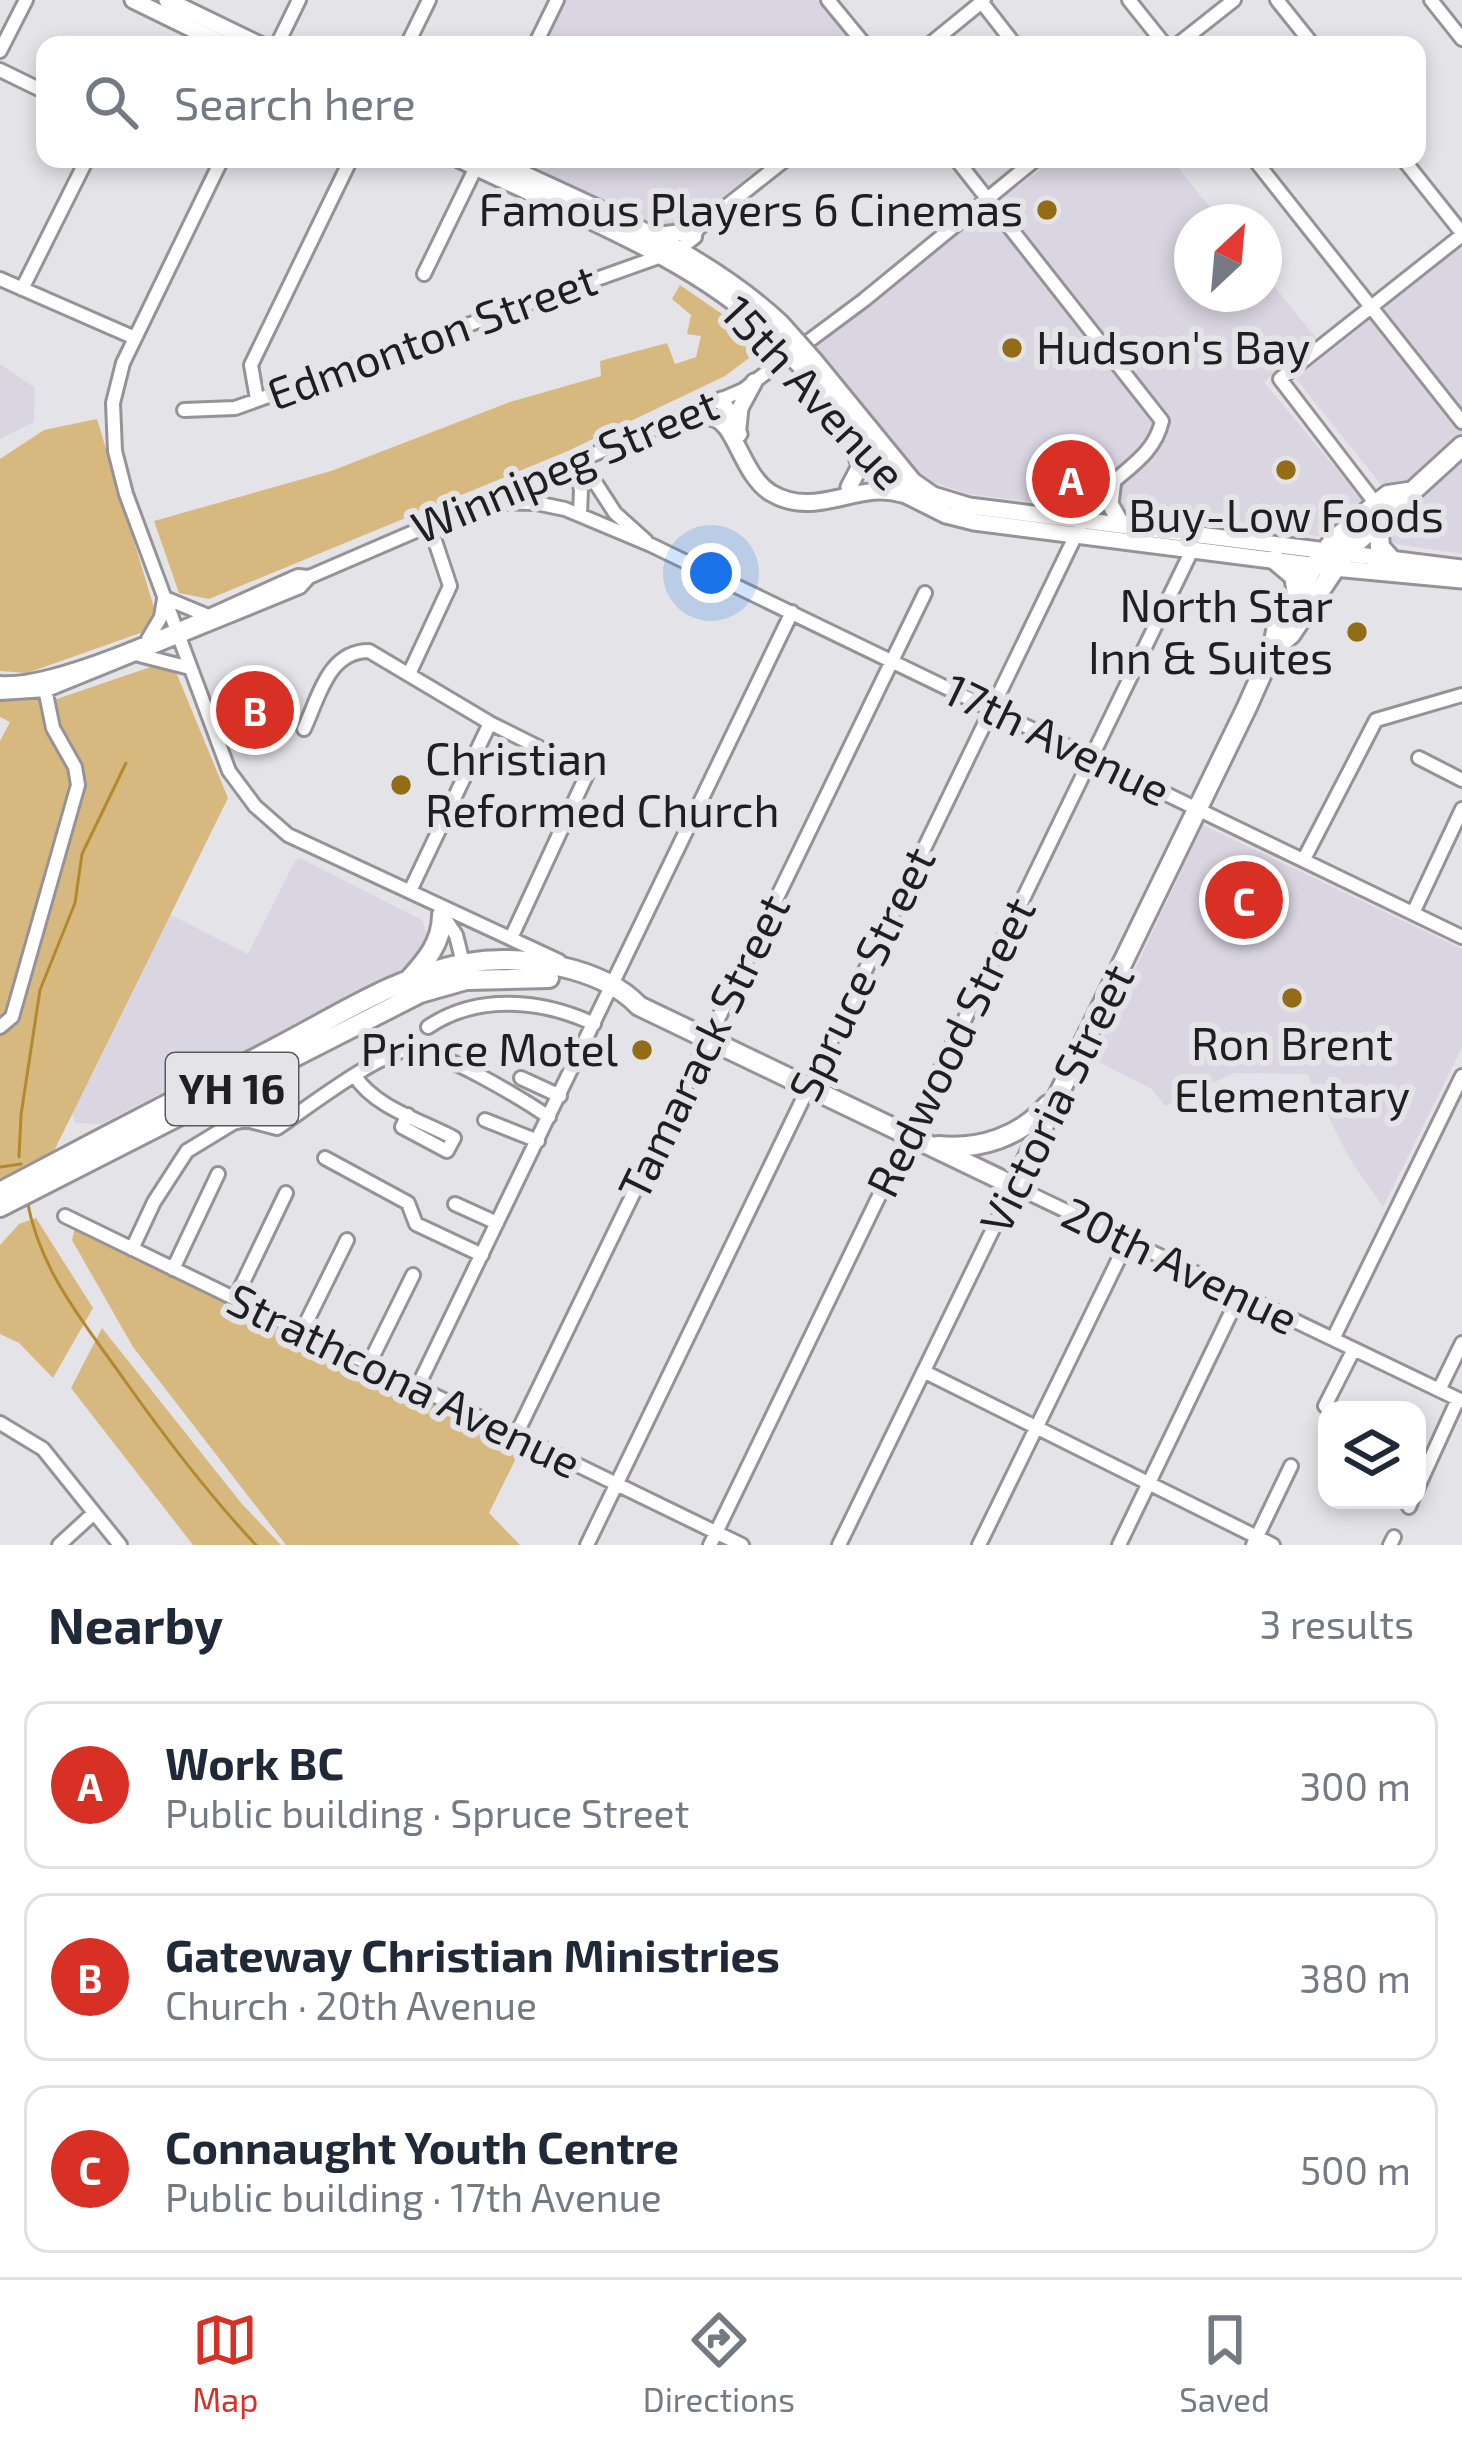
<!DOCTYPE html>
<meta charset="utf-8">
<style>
:root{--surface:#fff;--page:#f2f2f3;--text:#1f2937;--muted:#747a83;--line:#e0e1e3;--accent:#d93025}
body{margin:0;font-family:"Exo 2",sans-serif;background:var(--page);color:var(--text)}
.controls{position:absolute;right:36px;bottom:36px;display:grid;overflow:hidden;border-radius:24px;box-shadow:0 6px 18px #0003}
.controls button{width:108px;height:108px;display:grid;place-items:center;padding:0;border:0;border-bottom:3px solid var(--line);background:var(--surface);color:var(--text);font:60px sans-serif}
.compass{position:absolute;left:1174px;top:204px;width:108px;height:108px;border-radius:50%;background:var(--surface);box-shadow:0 6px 18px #0003;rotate:26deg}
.you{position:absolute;left:711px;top:573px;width:42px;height:42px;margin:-30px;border:9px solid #fff;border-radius:50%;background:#1a73e8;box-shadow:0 0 0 18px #1a73e833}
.badge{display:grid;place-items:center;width:78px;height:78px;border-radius:50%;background:var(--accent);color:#fff;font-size:39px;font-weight:700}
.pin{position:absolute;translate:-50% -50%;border:6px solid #fff;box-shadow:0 3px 12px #0006}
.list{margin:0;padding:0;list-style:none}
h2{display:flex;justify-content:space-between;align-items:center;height:156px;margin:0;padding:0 48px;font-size:51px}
h2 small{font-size:39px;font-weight:400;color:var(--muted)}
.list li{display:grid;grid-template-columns:78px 1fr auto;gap:36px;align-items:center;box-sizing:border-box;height:168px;margin:0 24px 24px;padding:0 24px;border:3px solid var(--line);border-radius:24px}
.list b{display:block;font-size:45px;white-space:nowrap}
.list p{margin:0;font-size:39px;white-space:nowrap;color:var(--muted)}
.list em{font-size:39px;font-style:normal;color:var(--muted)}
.icon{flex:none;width:66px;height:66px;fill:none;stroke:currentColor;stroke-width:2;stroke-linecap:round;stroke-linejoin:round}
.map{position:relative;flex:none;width:1462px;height:1545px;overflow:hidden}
.search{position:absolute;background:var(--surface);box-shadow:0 6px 18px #0003;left:36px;right:36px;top:36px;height:132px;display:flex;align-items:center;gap:30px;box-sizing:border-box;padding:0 42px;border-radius:24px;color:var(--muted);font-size:45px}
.sheet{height:732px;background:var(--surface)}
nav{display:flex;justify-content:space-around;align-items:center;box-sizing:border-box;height:168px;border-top:3px solid var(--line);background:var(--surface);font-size:33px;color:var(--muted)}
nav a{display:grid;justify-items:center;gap:6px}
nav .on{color:var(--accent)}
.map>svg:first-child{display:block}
.built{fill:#d9d6e2}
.green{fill:#d7b97f}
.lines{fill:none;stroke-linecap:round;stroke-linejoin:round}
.stream{stroke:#b2892f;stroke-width:3}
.minor-casing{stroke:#959398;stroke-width:18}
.major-casing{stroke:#959398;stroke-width:21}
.highway-casing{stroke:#959398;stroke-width:24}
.minor{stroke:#fff;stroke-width:12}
.major{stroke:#fff;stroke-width:15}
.highway{stroke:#fff;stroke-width:18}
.major-bridge-casing{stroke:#959398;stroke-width:21;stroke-linecap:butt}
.major-bridge{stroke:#fff;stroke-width:15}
.poi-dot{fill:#936d15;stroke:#e4e3e8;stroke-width:4.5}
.labels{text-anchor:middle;stroke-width:12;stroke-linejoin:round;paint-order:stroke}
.shield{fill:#e4e3e8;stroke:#5a5a5d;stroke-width:3}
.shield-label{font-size:42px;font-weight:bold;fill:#1f1f21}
.poi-label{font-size:45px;fill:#1f1f21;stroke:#e4e3e8;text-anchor:end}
.street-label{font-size:45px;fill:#1f1f21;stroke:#e4e3e8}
</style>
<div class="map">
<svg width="1462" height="1545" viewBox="0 0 1462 1545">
<rect width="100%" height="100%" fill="#e4e3e8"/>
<!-- built -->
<path class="built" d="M565,0H818L854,45H544Z
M517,159H771L675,234Z
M1054,159H1171L1222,222H1192V294H1264V274L1316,338L1264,382L1364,502L1320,536L968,494L931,481L901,457L811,347Z
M1462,246V554L1395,544L1386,538L1387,527L1403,512L1296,379Z
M0,364L35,388L34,422L0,439Z
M1203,825L1462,949V1047L1383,1207L1350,1159L1307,1074L1234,1073L1165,1106L1152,1089L1093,1059Z
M300,858L422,920L429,941L416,962L101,1124L75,1123L72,1113L169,914L248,954L295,861Z"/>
<!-- green -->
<path class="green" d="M680,285L754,336L761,349L725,376L568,451L209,599L179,593L154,521L331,471L510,402L601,376L600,361L667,343L675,364L696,357L701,336L687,334L691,315L672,299Z
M97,419L156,614L146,631L27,673L0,671V459L44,430Z
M171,660L228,798L54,1151L0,1180V741L10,722L0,717V700H54Z
M36,1218L93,1308L53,1378L19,1343L0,1334V1245L19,1224Z
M76,1224L423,1388L522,1446L489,1513L520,1545H286L133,1347L72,1240Z
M102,1328L242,1504L281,1545H193L71,1388Z"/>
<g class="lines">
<!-- stream -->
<path class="stream" d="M19,1157L21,1115L40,990L75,903L82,854L126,763
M0,1167L21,1164
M27,1200C40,1271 82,1320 123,1378C164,1436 207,1493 256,1545"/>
<defs>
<path id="minor" d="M828,0L865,45
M980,0L1015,45
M1129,0L1165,45
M1277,0L1313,45
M1431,0L1462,39
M277,45L299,0
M407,45L429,0
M535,45L557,0
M929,45L984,0
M1177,45L1234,0
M0,51L26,0
M0,70L45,92
M222,159L123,363L113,403L115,451L126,494L229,771L255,806L288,835L559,961
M1254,159L1462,422
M1403,159L1462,233
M424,274L480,159
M0,279L135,338
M22,289L87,159
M257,399L251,365L351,159
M184,410L235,408L678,250L695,237V231L786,159
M580,459L615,513L646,541
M572,462L581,489L580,515
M488,502L536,503L565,509L651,545L1462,937
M1376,504L1280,379L1462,235
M165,598L206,615
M148,639L161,617L164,599
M139,655L190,668
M409,674L450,586L429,523
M0,683C64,689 232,604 298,576L309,577
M0,693L47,690L300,587L309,577L743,390L864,300L1036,159
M304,729C319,697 328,651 369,651L490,723L588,772L511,938
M1419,758L1462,780
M1304,859L1376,720L1462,695
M410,891L490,723
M441,913L456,935L465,971
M1413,913L1462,809
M0,1027L12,1017L78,785L75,767L53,728L43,679
M428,1027C478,993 543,1000 594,1024
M355,1076C374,1107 422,1121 454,1138L447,1151L402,1127L408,1115
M521,1078L560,1096
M485,1120L538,1141
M325,1158L408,1203L416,1224L482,1255
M455,1204L497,1223
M65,1216L742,1545
M132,1249L154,1202L187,1151L233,1123L246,1120L277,1128C307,1108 373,1057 406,1050C432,1043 525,1101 549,1117
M173,1269L218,1174
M235,1299L286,1193
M302,1331L347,1240
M1333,1339L1462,1076
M369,1364L413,1275
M925,1372L1273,1545
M417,1388L792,612
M1439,1390L1462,1343
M1325,1406L1354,1349
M0,1423L43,1449L120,1545
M516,1435L925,593
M1417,1489L1458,1399
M1409,1507L1412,1500
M59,1545L94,1513
M587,1545L1088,510C1110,474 1152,464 1162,421L956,159
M710,1545L1193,548
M839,1545L1014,1186L1462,1401
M979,1545L1128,1240
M1119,1545L1240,1294
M1253,1545L1291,1466
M1390,1545L1394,1537"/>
<path id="major" d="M133,0L225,45
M167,0L260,45
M459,159C555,207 695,258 769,333
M492,159C591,207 700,247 781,323
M653,236L695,231
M814,360L913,481L933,495L969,506L1462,568
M803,369L906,495L946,515L974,522L1334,568L1462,580
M722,400L739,434
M685,417C694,417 705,416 714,418C736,425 742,475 771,493C817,520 858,480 902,494
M738,428L740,408L754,382
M1113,480L1110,504L1122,525
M849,487L860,466L851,439
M1055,517L1113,480"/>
<path id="highway" d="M1378,524L1380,547L1389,557
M1275,560L1294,576L1297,593
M1272,651L1291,634L1346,552L1462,446
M406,983C424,963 442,944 442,915
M938,1146C980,1150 1020,1137 1048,1105
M0,1192C94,1142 189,1093 283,1044C340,1014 402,974 467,963C519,954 601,966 639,1006L1014,1186L1247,707L1272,651L1277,626L1315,565L1334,540L1376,504L1388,495L1408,492
M0,1207L420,993L466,980L549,978"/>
</defs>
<!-- minor casing -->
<use href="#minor" class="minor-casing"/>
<!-- major casing -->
<use href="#major" class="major-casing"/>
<!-- highway casing -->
<use href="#highway" class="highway-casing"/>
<!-- minor -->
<use href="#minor" class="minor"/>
<!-- major -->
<use href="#major" class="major"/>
<!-- highway -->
<use href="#highway" class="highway"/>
<defs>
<path id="major-bridge" d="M781,323L814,360
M769,333L803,369"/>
</defs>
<!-- major-bridge casing -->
<use href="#major-bridge" class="major-bridge-casing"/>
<!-- major-bridge -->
<use href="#major-bridge" class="major-bridge"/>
</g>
<!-- markers -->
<g class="poi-dot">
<circle cx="1047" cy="210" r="12"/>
<circle cx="1012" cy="348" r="12"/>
<circle cx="1286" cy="470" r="12"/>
<circle cx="1357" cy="632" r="12"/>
<circle cx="401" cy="785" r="12"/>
<circle cx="1292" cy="998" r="12"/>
<circle cx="642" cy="1050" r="12"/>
</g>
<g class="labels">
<!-- shield labels -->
<rect class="shield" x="166" y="1053" width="132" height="72" rx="9"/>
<g class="shield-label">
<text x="232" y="1104">YH 16</text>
</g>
<!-- poi labels -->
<g class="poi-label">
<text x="1023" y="226">Famous Players 6 Cinemas</text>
<text x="1036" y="364" text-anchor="start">Hudson's Bay</text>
<text x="1286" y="532" text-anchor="middle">Buy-Low Foods</text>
<text x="1333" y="622">North Star<tspan x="1333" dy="52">Inn &amp; Suites</tspan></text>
<text x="425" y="775" text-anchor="start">Christian<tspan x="425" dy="52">Reformed Church</tspan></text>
<text x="1292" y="1060" text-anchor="middle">Ron Brent<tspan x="1292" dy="52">Elementary</tspan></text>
<text x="618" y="1066">Prince Motel</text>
</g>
<!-- street labels -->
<g class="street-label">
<text transform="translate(432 337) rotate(-20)" y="16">Edmonton Street</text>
<text transform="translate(813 393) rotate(47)" y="16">15th Avenue</text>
<text transform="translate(565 466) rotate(-23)" y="16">Winnipeg Street</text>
<text transform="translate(1057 740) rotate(26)" y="16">17th Avenue</text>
<text transform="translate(862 974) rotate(-64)" y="16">Spruce Street</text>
<text transform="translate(704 1047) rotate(-64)" y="16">Tamarack Street</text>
<text transform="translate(951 1047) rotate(-64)" y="16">Redwood Street</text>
<text transform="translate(1057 1099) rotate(-64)" y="16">Victoria Street</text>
<text transform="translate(1180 1266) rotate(26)" y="16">20th Avenue</text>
<text transform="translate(404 1381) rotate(26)" y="16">Strathcona Avenue</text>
</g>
</g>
</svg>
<div class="controls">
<button><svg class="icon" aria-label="layers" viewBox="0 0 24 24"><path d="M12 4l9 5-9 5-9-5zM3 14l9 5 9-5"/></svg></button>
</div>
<svg class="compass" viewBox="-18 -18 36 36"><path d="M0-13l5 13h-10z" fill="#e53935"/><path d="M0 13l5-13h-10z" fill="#747a83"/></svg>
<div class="you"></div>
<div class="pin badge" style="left:1071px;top:479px">A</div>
<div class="pin badge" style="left:255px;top:710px">B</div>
<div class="pin badge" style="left:1244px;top:900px">C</div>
<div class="search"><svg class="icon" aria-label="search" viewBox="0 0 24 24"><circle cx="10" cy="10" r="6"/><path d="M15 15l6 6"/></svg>Search here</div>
</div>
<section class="sheet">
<h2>Nearby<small>3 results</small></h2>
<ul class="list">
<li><span class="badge">A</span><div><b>Work BC</b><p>Public building · Spruce Street</p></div><em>300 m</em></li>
<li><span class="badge">B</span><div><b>Gateway Christian Ministries</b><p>Church · 20th Avenue</p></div><em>380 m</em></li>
<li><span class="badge">C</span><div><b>Connaught Youth Centre</b><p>Public building · 17th Avenue</p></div><em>500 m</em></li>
</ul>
</section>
<nav>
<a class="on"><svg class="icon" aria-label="map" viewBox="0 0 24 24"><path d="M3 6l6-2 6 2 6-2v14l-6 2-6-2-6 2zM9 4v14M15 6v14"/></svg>Map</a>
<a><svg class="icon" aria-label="directions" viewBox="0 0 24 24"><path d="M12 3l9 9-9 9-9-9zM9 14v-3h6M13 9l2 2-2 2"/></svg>Directions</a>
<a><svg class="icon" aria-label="saved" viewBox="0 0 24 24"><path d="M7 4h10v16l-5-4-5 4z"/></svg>Saved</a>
</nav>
